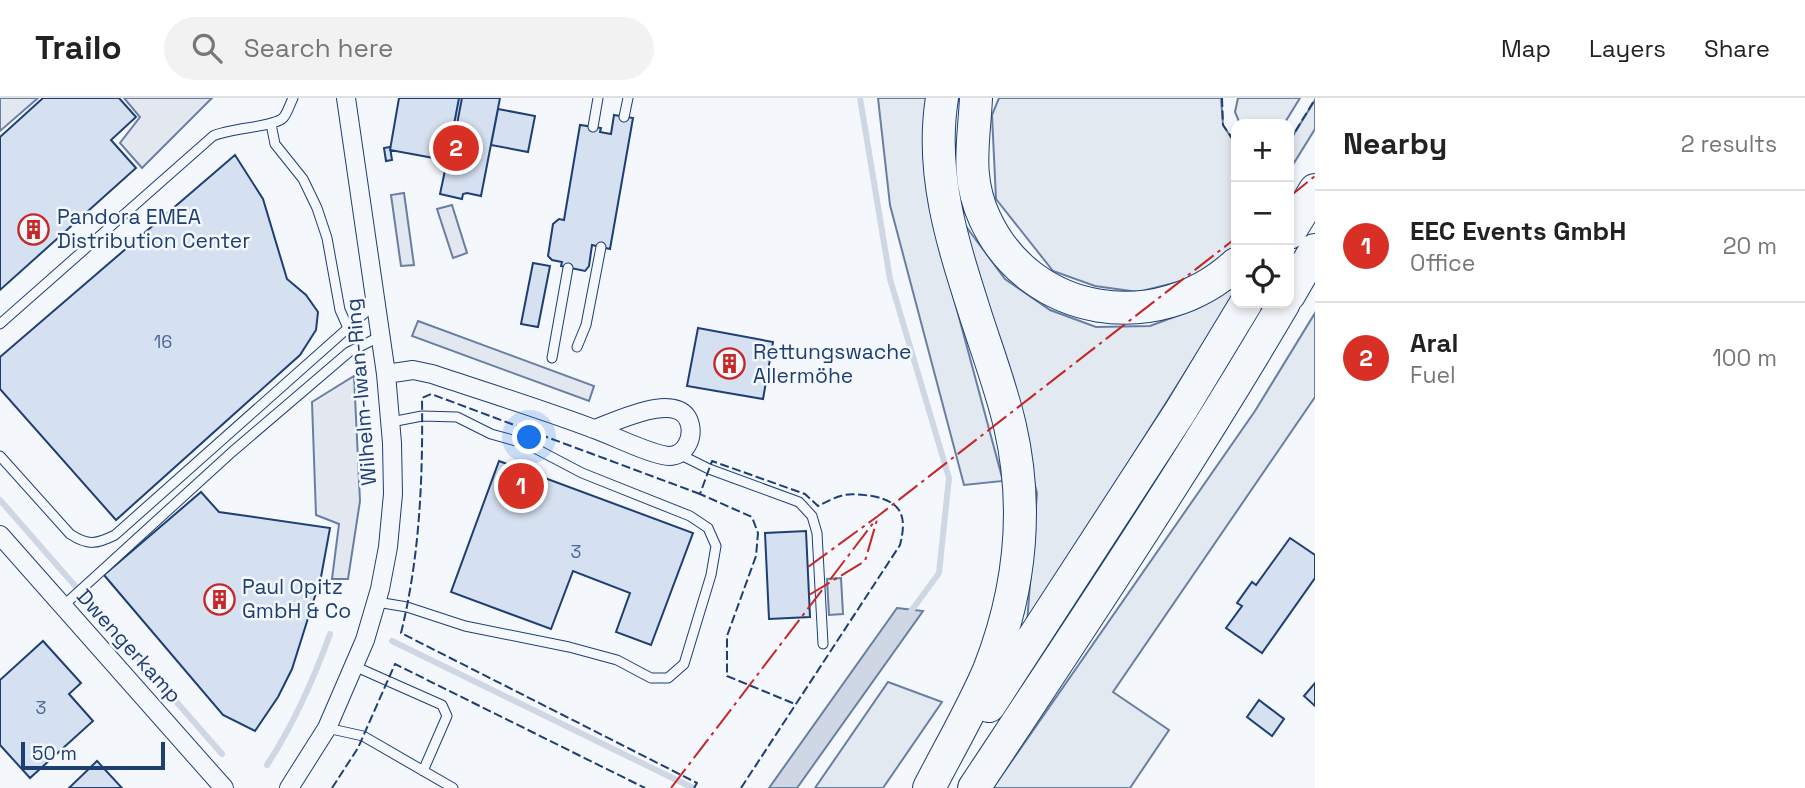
<!DOCTYPE html>
<meta charset="utf-8">
<style>
:root{--surface:#fff;--page:#f2f2f2;--text:#222;--muted:#767676;--line:#e0e0e0;--accent:#d93025}
body{margin:0;font-family:"Space Grotesk",sans-serif;background:var(--page);color:var(--text)}
.controls{position:absolute;right:21px;top:21px;display:grid;overflow:hidden;border-radius:14px;box-shadow:0 4px 10px #0003}
.controls button{width:63px;height:63px;display:grid;place-items:center;padding:0;border:0;border-bottom:2px solid var(--line);background:var(--surface);color:var(--text);font:35px sans-serif}
.scale{position:absolute;left:21px;bottom:18px;width:144px;box-sizing:border-box;padding-left:7px;border:4px solid #1d3f73;border-top:0;font-size:19px;line-height:24px;white-space:nowrap;color:#1d3f73;-webkit-text-stroke:5px #f4f7fb;paint-order:stroke}
.you{position:absolute;left:530px;top:340px;width:24px;height:24px;margin:-18px;border:5px solid #fff;border-radius:50%;background:#1a73e8;box-shadow:0 0 0 10px #1a73e833}
.badge{display:grid;place-items:center;width:46px;height:46px;border-radius:50%;background:var(--accent);color:#fff;font-size:23px;font-weight:700}
.pin{position:absolute;translate:-50% -50%;border:4px solid #fff;box-shadow:0 2px 7px #0006}
.list{margin:0;padding:0;list-style:none}
h2{display:flex;justify-content:space-between;align-items:center;height:91px;margin:0;padding:0 28px;font-size:30px}
h2 small{font-size:23px;font-weight:400;color:var(--muted)}
.list li{display:grid;grid-template-columns:46px 1fr auto;gap:21px;align-items:center;box-sizing:border-box;height:112px;padding:0 28px;border-top:2px solid var(--line)}
.list b{display:block;font-size:26px;white-space:nowrap}
.list p{margin:0;font-size:23px;white-space:nowrap;color:var(--muted)}
.list em{font-size:23px;font-style:normal;color:var(--muted)}
.icon{flex:none;width:38px;height:38px;fill:none;stroke:currentColor;stroke-width:2;stroke-linecap:round;stroke-linejoin:round}
.map{position:relative;flex:none;width:1315px;height:690px;overflow:hidden}
header{display:flex;align-items:center;gap:42px;box-sizing:border-box;height:98px;padding:0 35px;background:var(--surface);border-bottom:2px solid var(--line)}
header strong{font-size:33px}
nav{display:flex;gap:38px;margin-inline-start:auto;font-size:24px}
.search{width:490px;height:63px;background:var(--page);display:flex;align-items:center;gap:18px;box-sizing:border-box;padding:0 24px;border-radius:38px;color:var(--muted);font-size:26px}
main{display:flex}
aside{flex:1;background:var(--surface)}
.map>svg:first-child{display:block}
.green{fill:#e3e9f0;stroke:#687fa3;stroke-width:2}
.parking{fill:#e3e8f0;stroke:#687fa3;stroke-width:2}
.water{fill:#cfd7e4;stroke:#687fa3;stroke-width:2}
.lines{fill:none;stroke-linecap:round;stroke-linejoin:round}
.stream{stroke:#cfd7e4;stroke-width:6}
.building{fill:#d5e0f0;stroke:#1d3f73;stroke-width:2}
.service-casing{stroke:#1d3f73;stroke-width:11}
.minor-casing{stroke:#1d3f73;stroke-width:20}
.motorway-casing{stroke:#1d3f73;stroke-width:34}
.service{stroke:#f4f7fb;stroke-width:9}
.minor{stroke:#f4f7fb;stroke-width:18}
.motorway{stroke:#f4f7fb;stroke-width:32}
.fence{stroke:#1d3f73;stroke-width:2;stroke-dasharray:9 3.5;stroke-linecap:butt}
.power{stroke:#c62828;stroke-width:2;stroke-dasharray:24 5 3.5 5;stroke-linecap:butt}
.labels{text-anchor:middle;stroke-width:5;stroke-linejoin:round;paint-order:stroke}
.number-label{font-size:18px;fill:#4b6792}
.poi-label{font-size:21px;fill:#1d3f73;stroke:#f4f7fb;text-anchor:start}
.street-label{font-size:21px;fill:#1d3f73;stroke:#f4f7fb}
</style>
<header>
<strong>Trailo</strong>
<div class="search"><svg class="icon" aria-label="search" viewBox="0 0 24 24"><circle cx="10" cy="10" r="6"/><path d="M15 15l6 6"/></svg>Search here</div>
<nav><a>Map</a><a>Layers</a><a>Share</a></nav>
</header>
<main>
<div class="map">
<svg width="1315" height="690" viewBox="0 0 1315 690">
<rect width="100%" height="100%" fill="#f4f7fb"/>
<!-- green -->
<path class="green" d="M878,0H932L935,130L1003,383L964,387L890,107Z
M999,0H1221L1223,27L1236,47V148L1190,181L1138,194L1095,188L1053,173L996,101L992,17Z
M1238,0H1300L1284,26H1240L1235,14Z
M1315,2V31L1289,73V44Z
M965,127L1005,181L1050,212L1096,229L1150,228L1198,210L1236,187V194L1027,525L1037,395Z
M1315,215V299L1113,594L1169,632L1130,690H993L1255,313Z
M888,584L942,604L883,690H815Z"/>
<!-- parking -->
<path class="parking" d="M0,0H38L0,33Z
M124,0H212L142,70L120,45L140,19Z
M404,95L414,167L401,168L391,97Z
M452,107L467,155L453,160L437,111Z
M418,223L594,288L589,303L412,238Z
M354,278L360,403L348,481H332L339,426L316,417L312,304Z
M841,480L843,516L829,517L827,481Z"/>
<!-- water -->
<path class="water" d="M897,510L923,513L797,690H769Z"/>
<g class="lines">
<!-- stream -->
<path class="stream" d="M860,0L890,181L949,380L939,475L909,516
M0,402L222,656
M392,543L693,690
M267,667C294,626 313,583 330,536"/>
</g>
<!-- building -->
<path class="building" d="M43,0H119L136,19L111,42L136,70L0,192V39Z
M399,0H462L450,63L390,52Z
M459,0H500L481,98L467,95L463,96L462,101L440,96L447,63H450L455,40V37H452Z
M498,11L535,18L528,54L491,47Z
M614,17L633,20L610,151L592,147L589,168L585,173L561,168L562,164L552,162L548,158L553,126L559,121L564,122L580,27L601,30L600,34L611,36Z
M390,49L392,62L386,63L384,50Z
M235,57L263,101L287,181L306,197L318,214L316,232L300,257L116,422L0,291V259Z
M533,165L550,168L538,229L521,226Z
M698,230L773,244L763,301L687,288Z
M499,363L693,435L651,547L616,534L630,495L573,473L551,531L451,494Z
M201,394L219,414L330,430L321,479L292,571L278,599L255,633L223,617L104,477Z
M806,433L810,519L769,521L765,435Z
M1290,440L1315,457V480L1262,555L1226,530L1242,508L1237,505L1252,484L1256,487Z
M43,543L81,585L69,596L93,623L30,680L0,647V582Z
M1315,585V608L1304,598Z
M1259,602L1284,621L1272,638L1247,619Z
M97,663L122,690H69Z"/>
<g class="lines">
<defs>
<path id="service" d="M624,19L628,0
M271,26L275,46L303,81L317,110L327,140L340,212L348,230
M593,29L598,0
M0,226L213,38C230,30 274,29 283,20C287,16 290,6 293,0
M577,249L586,227L601,149
M552,260L568,170
M679,356L709,371L799,404L812,418L817,435L823,546
M0,358L70,436C88,448 97,446 115,437L375,206
M377,504L407,509L465,528L569,549L617,562L651,580H668L684,566L711,477L716,448L708,430L690,418L582,375L527,346L491,336L457,319L422,318L391,324
M63,508L232,354L349,254L381,238
M354,568L442,607L447,618L423,673
M327,630L363,638L453,690"/>
<path id="minor" d="M386,276L413,272L432,276C486,294 541,311 594,331C612,337 653,358 670,358C685,357 693,341 690,327C682,290 615,324 595,331
M0,437L224,690
M289,690L327,630L365,542L380,491L388,449L393,396L392,345L386,276L346,0"/>
<path id="motorway" d="M976,0C974,44 965,78 985,121C1031,220 1158,238 1236,166
M1289,135L1315,92
M1289,197L1315,152
M989,608L1180,314L1246,205
M929,690C949,651 972,612 989,572C1020,493 1029,411 1010,328C1001,289 986,250 974,212C952,143 930,74 942,0
M974,690C1080,530 1187,370 1284,205"/>
</defs>
<!-- service casing -->
<use href="#service" class="service-casing"/>
<!-- minor casing -->
<use href="#minor" class="minor-casing"/>
<!-- motorway casing -->
<use href="#motorway" class="motorway-casing"/>
<!-- service -->
<use href="#service" class="service"/>
<!-- minor -->
<use href="#minor" class="minor"/>
<!-- motorway -->
<use href="#motorway" class="motorway"/>
<!-- fence -->
<path class="fence" d="M1222,0L1223,27L1236,46
M1289,44L1315,1
M332,690L358,650L395,566L645,690
M694,690L697,685L401,535C420,458 423,379 422,300L431,296L700,396
M741,690L900,447C907,419 903,404 872,398C863,397 853,395 844,397C835,399 826,404 818,408L805,396L712,363L700,396L752,419L758,435L756,458L727,538V578L795,606"/>
<!-- power -->
<path class="power" d="M1289,99L1315,78
M808,469L878,418L1236,140
M809,497L865,463L877,422
M671,690L874,424"/>
</g>
<!-- icons -->
<defs>
<symbol id="building-ring" viewBox="-11 -11 22 22"><circle r="9.5" fill="#f4f7fb" stroke="#c62828" stroke-width="1.5"/><path d="M-4-6H4V6H1V3H-1V6H-4ZM-2.5-4.3h1.7v1.8h-1.7ZM.8-4.3h1.7v1.8H.8ZM-2.5-1h1.7V.8h-1.7ZM.8-1h1.7V.8H.8Z" fill="#c62828"/></symbol>
</defs>
<g fill-rule="evenodd">
<use href="#building-ring" x="16" y="114" width="35" height="35"/>
<use href="#building-ring" x="712" y="248" width="35" height="35"/>
<use href="#building-ring" x="202" y="484" width="35" height="35"/>
</g>
<g class="labels">
<!-- number labels -->
<g class="number-label">
<text x="163" y="250">16</text>
<text x="576" y="460">3</text>
<text x="41" y="616">3</text>
</g>
<!-- poi labels -->
<g class="poi-label">
<text x="57" y="126">Pandora EMEA<tspan x="57" dy="24">Distribution Center</tspan></text>
<text x="753" y="261">Rettungswache<tspan x="753" dy="24">Allermöhe</tspan></text>
<text x="242" y="496">Paul Opitz<tspan x="242" dy="24">GmbH &amp; Co</tspan></text>
</g>
<!-- street labels -->
<g class="street-label">
<text transform="translate(361 294) rotate(-95)" y="7">Wilhelm-Iwan-Ring</text>
<text transform="translate(129 548) rotate(48)" y="7">Dwengerkamp</text>
</g>
</g>
</svg>
<div class="controls">
<button>+</button>
<button>−</button>
<button><svg class="icon" aria-label="locate" viewBox="0 0 24 24"><circle cx="12" cy="12" r="6"/><path d="M12 2v4M12 18v4M2 12h4M18 12h4"/></svg></button>
</div>
<div class="scale">50 m</div>
<div class="you"></div>
<div class="pin badge" style="left:521px;top:388px">1</div>
<div class="pin badge" style="left:456px;top:50px">2</div>
</div>
<aside>
<h2>Nearby<small>2 results</small></h2>
<ul class="list">
<li><span class="badge">1</span><div><b>EEC Events GmbH</b><p>Office</p></div><em>20 m</em></li>
<li><span class="badge">2</span><div><b>Aral</b><p>Fuel</p></div><em>100 m</em></li>
</ul>
</aside>
</main>
